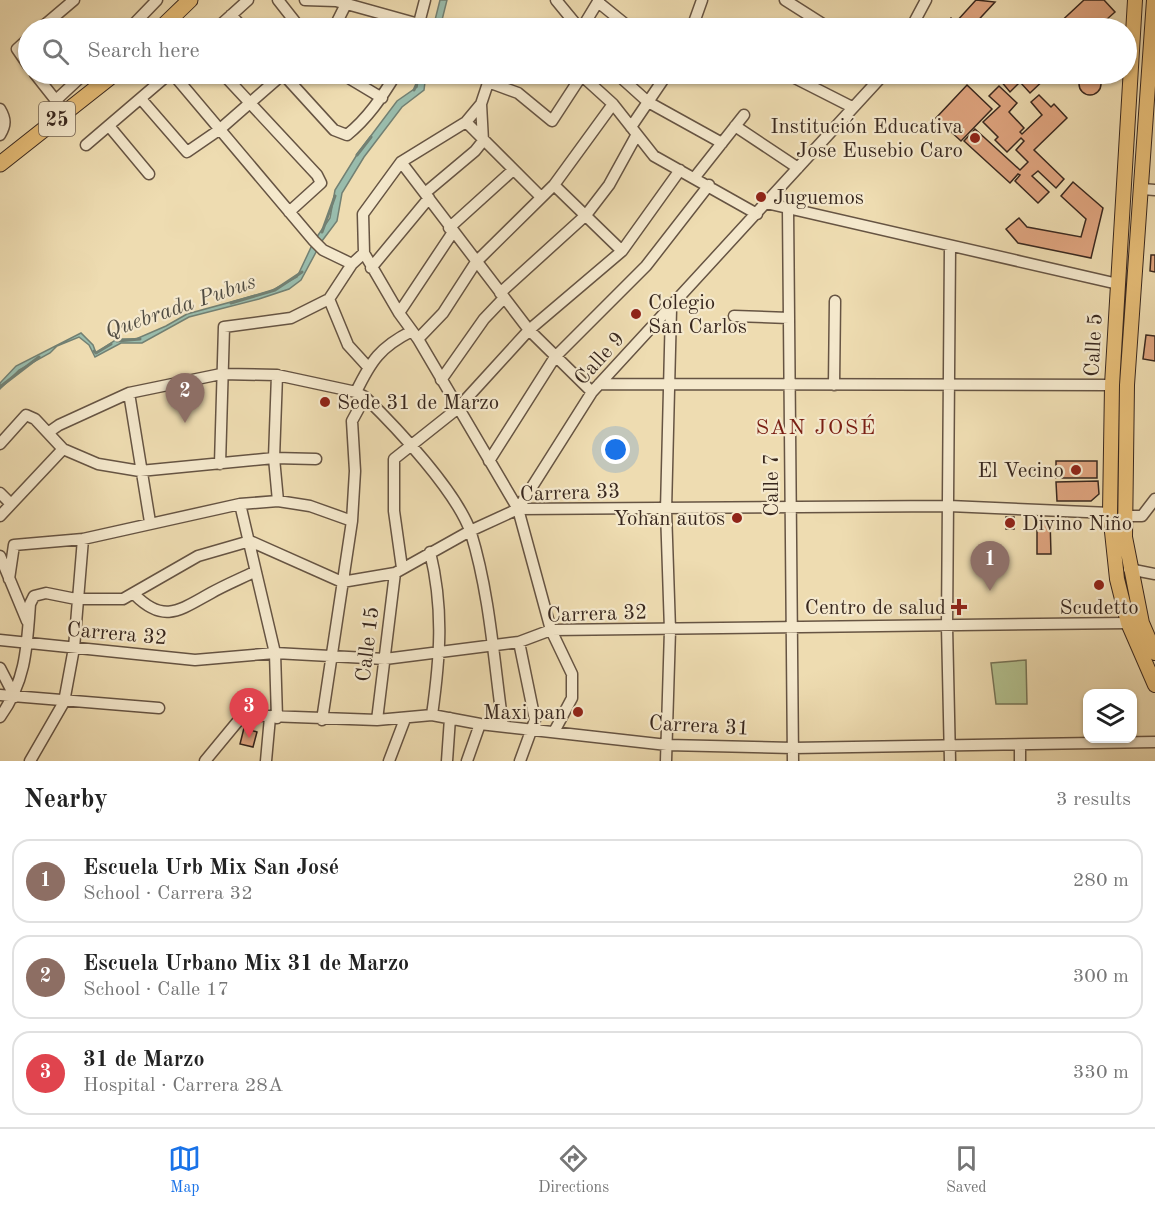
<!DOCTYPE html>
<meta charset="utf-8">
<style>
:root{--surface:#fff;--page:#f6f6f6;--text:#222;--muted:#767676;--line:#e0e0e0;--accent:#1a73e8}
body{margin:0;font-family:"Old Standard TT",serif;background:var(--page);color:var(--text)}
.controls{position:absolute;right:18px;bottom:18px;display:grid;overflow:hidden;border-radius:12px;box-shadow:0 2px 4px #0004}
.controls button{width:54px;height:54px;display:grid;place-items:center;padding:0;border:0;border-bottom:2px solid var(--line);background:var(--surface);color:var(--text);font:30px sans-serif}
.you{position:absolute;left:616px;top:450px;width:21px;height:21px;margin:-15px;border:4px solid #fff;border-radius:50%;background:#1a73e8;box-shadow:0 0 0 9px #1a73e833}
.badge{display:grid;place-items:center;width:39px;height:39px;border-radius:50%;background:var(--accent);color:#fff;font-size:20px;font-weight:700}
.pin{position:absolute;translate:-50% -50px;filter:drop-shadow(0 2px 3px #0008)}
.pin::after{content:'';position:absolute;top:32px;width:21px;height:18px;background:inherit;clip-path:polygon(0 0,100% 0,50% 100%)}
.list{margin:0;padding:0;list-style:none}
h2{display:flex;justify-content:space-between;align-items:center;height:78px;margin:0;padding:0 24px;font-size:26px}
h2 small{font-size:20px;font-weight:400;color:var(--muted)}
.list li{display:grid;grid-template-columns:39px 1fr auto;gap:18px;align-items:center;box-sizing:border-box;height:84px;margin:0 12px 12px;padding:0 12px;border:2px solid var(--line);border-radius:18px}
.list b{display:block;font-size:22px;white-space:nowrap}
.list p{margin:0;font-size:20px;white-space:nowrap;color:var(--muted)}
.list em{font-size:20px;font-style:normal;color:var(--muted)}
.icon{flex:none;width:33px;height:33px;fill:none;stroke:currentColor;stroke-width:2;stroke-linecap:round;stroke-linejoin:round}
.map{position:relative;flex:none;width:1155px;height:761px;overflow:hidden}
.search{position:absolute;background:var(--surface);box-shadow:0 2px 4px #0004;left:18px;right:18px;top:18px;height:66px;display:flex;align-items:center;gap:15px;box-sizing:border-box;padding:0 21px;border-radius:33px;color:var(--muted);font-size:22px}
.sheet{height:366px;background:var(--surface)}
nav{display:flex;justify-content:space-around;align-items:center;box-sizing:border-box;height:84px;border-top:2px solid var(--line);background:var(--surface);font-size:16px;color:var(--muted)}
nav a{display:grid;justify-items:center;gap:3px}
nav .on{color:var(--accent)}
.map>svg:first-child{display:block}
.green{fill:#b3c290;stroke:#767457;stroke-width:1.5}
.water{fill:#99bcac;stroke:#728073;stroke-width:1.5}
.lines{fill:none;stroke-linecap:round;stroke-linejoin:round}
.stream{stroke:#728073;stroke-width:3}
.building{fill:#dfa47f;stroke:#38271e;stroke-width:1.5}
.minor-casing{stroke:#665443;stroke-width:13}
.major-casing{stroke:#38271e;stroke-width:16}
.highway-casing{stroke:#38271e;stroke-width:17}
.minor{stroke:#f4e8cc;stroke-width:10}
.major{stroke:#e7be78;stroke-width:14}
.highway{stroke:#e7be78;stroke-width:15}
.poi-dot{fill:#8f2418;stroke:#f4e8cc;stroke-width:2}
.labels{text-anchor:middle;stroke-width:4.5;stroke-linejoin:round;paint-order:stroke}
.shield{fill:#f4e8cc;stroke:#706152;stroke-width:1.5}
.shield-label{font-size:20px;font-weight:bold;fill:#38271e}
.poi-label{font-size:21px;fill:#38271e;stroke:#f4e8cc;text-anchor:end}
.street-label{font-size:21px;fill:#38271e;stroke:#f4e8cc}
.water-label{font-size:22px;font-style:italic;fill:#504c42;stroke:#f4e8cc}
.neighbourhood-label{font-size:22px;letter-spacing:1.5px;fill:#7a1f14;stroke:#f4e8cc}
</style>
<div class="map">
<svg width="1155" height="761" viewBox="0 0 1155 761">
<rect width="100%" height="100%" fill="#eedcb1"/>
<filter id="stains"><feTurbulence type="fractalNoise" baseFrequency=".00333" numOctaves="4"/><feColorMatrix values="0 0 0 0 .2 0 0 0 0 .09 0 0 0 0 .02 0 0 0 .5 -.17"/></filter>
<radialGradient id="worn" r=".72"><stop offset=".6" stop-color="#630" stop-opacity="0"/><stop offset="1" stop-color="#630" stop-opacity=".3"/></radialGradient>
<!-- green -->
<path class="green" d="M1026,660L1027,704H996L991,663Z"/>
<!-- water -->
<path class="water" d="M440,0H447L440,28H433Z
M419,74H426L424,90L402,107L364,157L342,193L337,221L322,241L301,280L289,289L259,299L189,317L142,343H121L95,357L89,345L79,337L57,346L50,353L19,370L0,389V383L16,366L81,333L93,345L96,353L117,339H136L166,326L187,314L271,291L297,277L314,241L330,218L335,190L358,153L397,101L417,87Z"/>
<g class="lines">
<!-- stream -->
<path class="stream" d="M414,90L421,74
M357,155L371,137
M322,232L335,196
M231,303L275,290L302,272
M117,341L140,339
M94,351L96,353L111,344
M0,387L39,357"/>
</g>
<!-- building -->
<path class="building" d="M976,0L995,2L971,28H941L951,18L956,22Z
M1084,0H1104L1115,12L1097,28H1054Z
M1079 84a11 11 0 1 1 22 0a11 11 0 1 1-22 0Z
M1007,74H1050L1030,93L1020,82L1010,92L1000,80Z
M967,85L992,109L961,141L936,118Z
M999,86L1017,103L1009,112L1024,128L1020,132L1022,134L1042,115L1031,102L1039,95L1051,107L1054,104L1067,118L1034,150L1064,179L1056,188L1038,171L1032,176L1049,192L1038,203L1015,181L1020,175L1018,174L1010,183L964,141L975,129L1020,170L1028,162L1016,150L1024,141L1021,138L1007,152L995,140L998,137L983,122L1000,106L989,96Z
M1073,182L1103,208L1091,258L1018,243L1006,229L1019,218L1027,227L1081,237L1086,219L1061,196Z
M1151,255H1155V272L1150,271Z
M1146,335L1155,336V361L1143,359Z
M1056,461H1097V478H1056Z
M1098,481L1099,494L1091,501H1057L1056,482Z
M1006,517H1014V529H1006Z
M1037,519H1050L1051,554H1037Z
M244,728L257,732L253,747L240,744Z"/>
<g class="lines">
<defs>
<path id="minor" d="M278,0L300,28
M305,0L336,1L433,28
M556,0L579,28
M785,0L829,28
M598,2L630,28
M231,15L243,28
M419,23L425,0
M41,28L74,0
M130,28L157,0
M217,28L248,0
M334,28L346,4
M582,28L599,0
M692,28L702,0
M911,28L926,0
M28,39L17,49L28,65
M35,74L65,112
M173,74L314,241L323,250L352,264
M223,74L317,175L321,183L289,212
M283,74L334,130L347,135C368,118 382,97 396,74
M342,74L382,98
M491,74L481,104L466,122L401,162L363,214L364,253L399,313L418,339L518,509
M580,74L613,104L654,156L757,214
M617,74L648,102L722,143
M787,74L852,107
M488,82L518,93L552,121L582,75
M141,99L187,152L219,130L283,74
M55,101L84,74
M0,109C6,119 6,125 0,135
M466,122L541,197
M109,126L149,174
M735,126L798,168
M631,127L667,74
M86,145L169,74
M401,162L529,330L592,392
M695,177L744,115
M554,185L622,251
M1142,189L1155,190
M425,193L475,151L483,141L481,104
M766,203L1118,284
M788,209L793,761
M449,228L512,171
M950,247L947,626L950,761
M371,268L429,198
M500,293L586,215L609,185L636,136
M329,299L348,345L368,367
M399,313L453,232
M734,316L789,318
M418,339L443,313L476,262L554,185L613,104
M277,375L274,458L278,501
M441,380L484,319L504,298
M599,384L1112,385
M834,385L835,301
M356,392C371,361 380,347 412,331
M129,393L150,522
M49,432L59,425L129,393L221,374L277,375L356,392L365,397C397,428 457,492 471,533C490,595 494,663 503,726
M0,444L26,415L35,419L63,449L98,464L140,471L274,458L316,459
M489,461L555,357L646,266L709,185
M220,464L224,327L291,318L329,299L352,264L364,253
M0,493L11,504
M240,504L275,653L277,718
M0,516L63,449
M1125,516H1142L1155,499
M430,552C444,609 440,658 432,715
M0,556L27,621
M402,568L394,511V459L457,409L529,330L622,251L680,170
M1129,569L1155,574
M9,579L14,545L83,539L240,504L278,501L310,506L352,521
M135,595C164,624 180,610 211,593C225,585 240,579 254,572
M0,640L195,660L275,653L385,659L519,642L551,630L1128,623
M519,642L535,720L520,761
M0,668L15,697
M0,695L159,708
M0,717C26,681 27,647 30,604L34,596L46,593L76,599H123L198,556L250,541L342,582L395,573L470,531L518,509L949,506L1110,513
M322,720L352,521L355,471L352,421L365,397
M377,720L395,573
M555,730L572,698V674L551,630L518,509L592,392L884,74
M1020,745V761
M30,761L64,702L74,648L83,539
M205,761L243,715L377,720L432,715L480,724L667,745L793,748L1155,742
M266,761L270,717
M389,761L405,719
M447,761L450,718
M467,761L480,724
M666,761L670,630L666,510L671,309"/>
<path id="major" d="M1135,0L1112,385L1110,513L1117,579L1128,623L1155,685
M1154,0L1127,385L1125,537L1142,623L1155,653"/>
<path id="highway" d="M161,28L190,0
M0,164L114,74"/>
</defs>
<!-- minor casing -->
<use href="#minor" class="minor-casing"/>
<!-- major casing -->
<use href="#major" class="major-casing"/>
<!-- highway casing -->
<use href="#highway" class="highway-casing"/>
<!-- minor -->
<use href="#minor" class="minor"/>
<!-- major -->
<use href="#major" class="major"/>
<!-- highway -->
<use href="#highway" class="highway"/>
</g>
<!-- markers -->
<g class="poi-dot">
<circle cx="975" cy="138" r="6"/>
<circle cx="761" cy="197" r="6"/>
<circle cx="636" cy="314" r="6"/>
<circle cx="325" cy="402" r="6"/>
<circle cx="1076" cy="470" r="6"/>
<circle cx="737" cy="518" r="6"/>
<circle cx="1010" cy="523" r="6"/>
<circle cx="1099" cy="585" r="6"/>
<path d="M956 598h6v6h6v6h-6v6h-6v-6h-6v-6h6z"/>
<circle cx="578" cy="712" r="6"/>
</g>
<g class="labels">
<!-- shield labels -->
<rect class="shield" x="39" y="102" width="36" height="34" rx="4.5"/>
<g class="shield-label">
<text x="57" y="126">25</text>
</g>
<!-- poi labels -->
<g class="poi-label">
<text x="963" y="133">Institución Educativa<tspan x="963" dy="24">Jose Eusebio Caro</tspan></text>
<text x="773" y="204" text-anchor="start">Juguemos</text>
<text x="648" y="309" text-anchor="start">Colegio<tspan x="648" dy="24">San Carlos</tspan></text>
<text x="337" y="409" text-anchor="start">Sede 31 de Marzo</text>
<text x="1064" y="477">El Vecino</text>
<text x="725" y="525">Yohan autos</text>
<text x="1022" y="530" text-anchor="start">Divino Niño</text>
<text x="946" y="614">Centro de salud</text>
<text x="1099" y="614" text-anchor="middle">Scudetto</text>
<text x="566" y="719">Maxi pan</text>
</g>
<!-- street labels -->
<g class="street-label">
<text transform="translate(1093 345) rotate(-87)" y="7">Calle 5</text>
<text transform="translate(599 358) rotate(-48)" y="7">Calle 9</text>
<text transform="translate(771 485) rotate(-90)" y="7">Calle 7</text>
<text transform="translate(570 492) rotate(-2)" y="7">Carrera 33</text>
<text transform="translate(597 613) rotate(-2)" y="7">Carrera 32</text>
<text transform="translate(117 633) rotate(5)" y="7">Carrera 32</text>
<text transform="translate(367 644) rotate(-83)" y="7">Calle 15</text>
<text transform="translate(699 725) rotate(3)" y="7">Carrera 31</text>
</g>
<!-- water labels -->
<g class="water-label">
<text transform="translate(180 305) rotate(-19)" y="8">Quebrada Pubus</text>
</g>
<!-- neighbourhood labels -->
<g class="neighbourhood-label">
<text x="816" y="434">SAN JOSÉ</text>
</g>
</g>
<rect width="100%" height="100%" filter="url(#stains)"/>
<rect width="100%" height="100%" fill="url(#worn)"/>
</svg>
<div class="controls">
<button><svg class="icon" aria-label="layers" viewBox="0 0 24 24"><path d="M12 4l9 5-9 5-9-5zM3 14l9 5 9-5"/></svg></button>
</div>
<div class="you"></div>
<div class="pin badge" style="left:990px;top:591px;background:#8d6e63">1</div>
<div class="pin badge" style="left:185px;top:423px;background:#8d6e63">2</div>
<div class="pin badge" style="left:249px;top:738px;background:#e0444e">3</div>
<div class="search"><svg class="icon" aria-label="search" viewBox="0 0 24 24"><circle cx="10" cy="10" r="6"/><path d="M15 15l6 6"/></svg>Search here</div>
</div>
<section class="sheet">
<h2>Nearby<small>3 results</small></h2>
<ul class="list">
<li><span class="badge" style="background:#8d6e63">1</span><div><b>Escuela Urb Mix San José</b><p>School · Carrera 32</p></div><em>280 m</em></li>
<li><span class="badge" style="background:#8d6e63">2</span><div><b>Escuela Urbano Mix 31 de Marzo</b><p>School · Calle 17</p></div><em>300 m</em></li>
<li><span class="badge" style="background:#e0444e">3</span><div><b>31 de Marzo</b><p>Hospital · Carrera 28A</p></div><em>330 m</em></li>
</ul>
</section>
<nav>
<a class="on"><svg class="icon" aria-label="map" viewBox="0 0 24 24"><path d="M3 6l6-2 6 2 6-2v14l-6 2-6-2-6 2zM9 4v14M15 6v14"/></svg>Map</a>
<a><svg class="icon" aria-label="directions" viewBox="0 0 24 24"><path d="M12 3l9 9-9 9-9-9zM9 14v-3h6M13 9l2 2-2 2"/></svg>Directions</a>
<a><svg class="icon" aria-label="saved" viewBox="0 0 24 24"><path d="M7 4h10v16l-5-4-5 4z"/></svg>Saved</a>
</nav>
